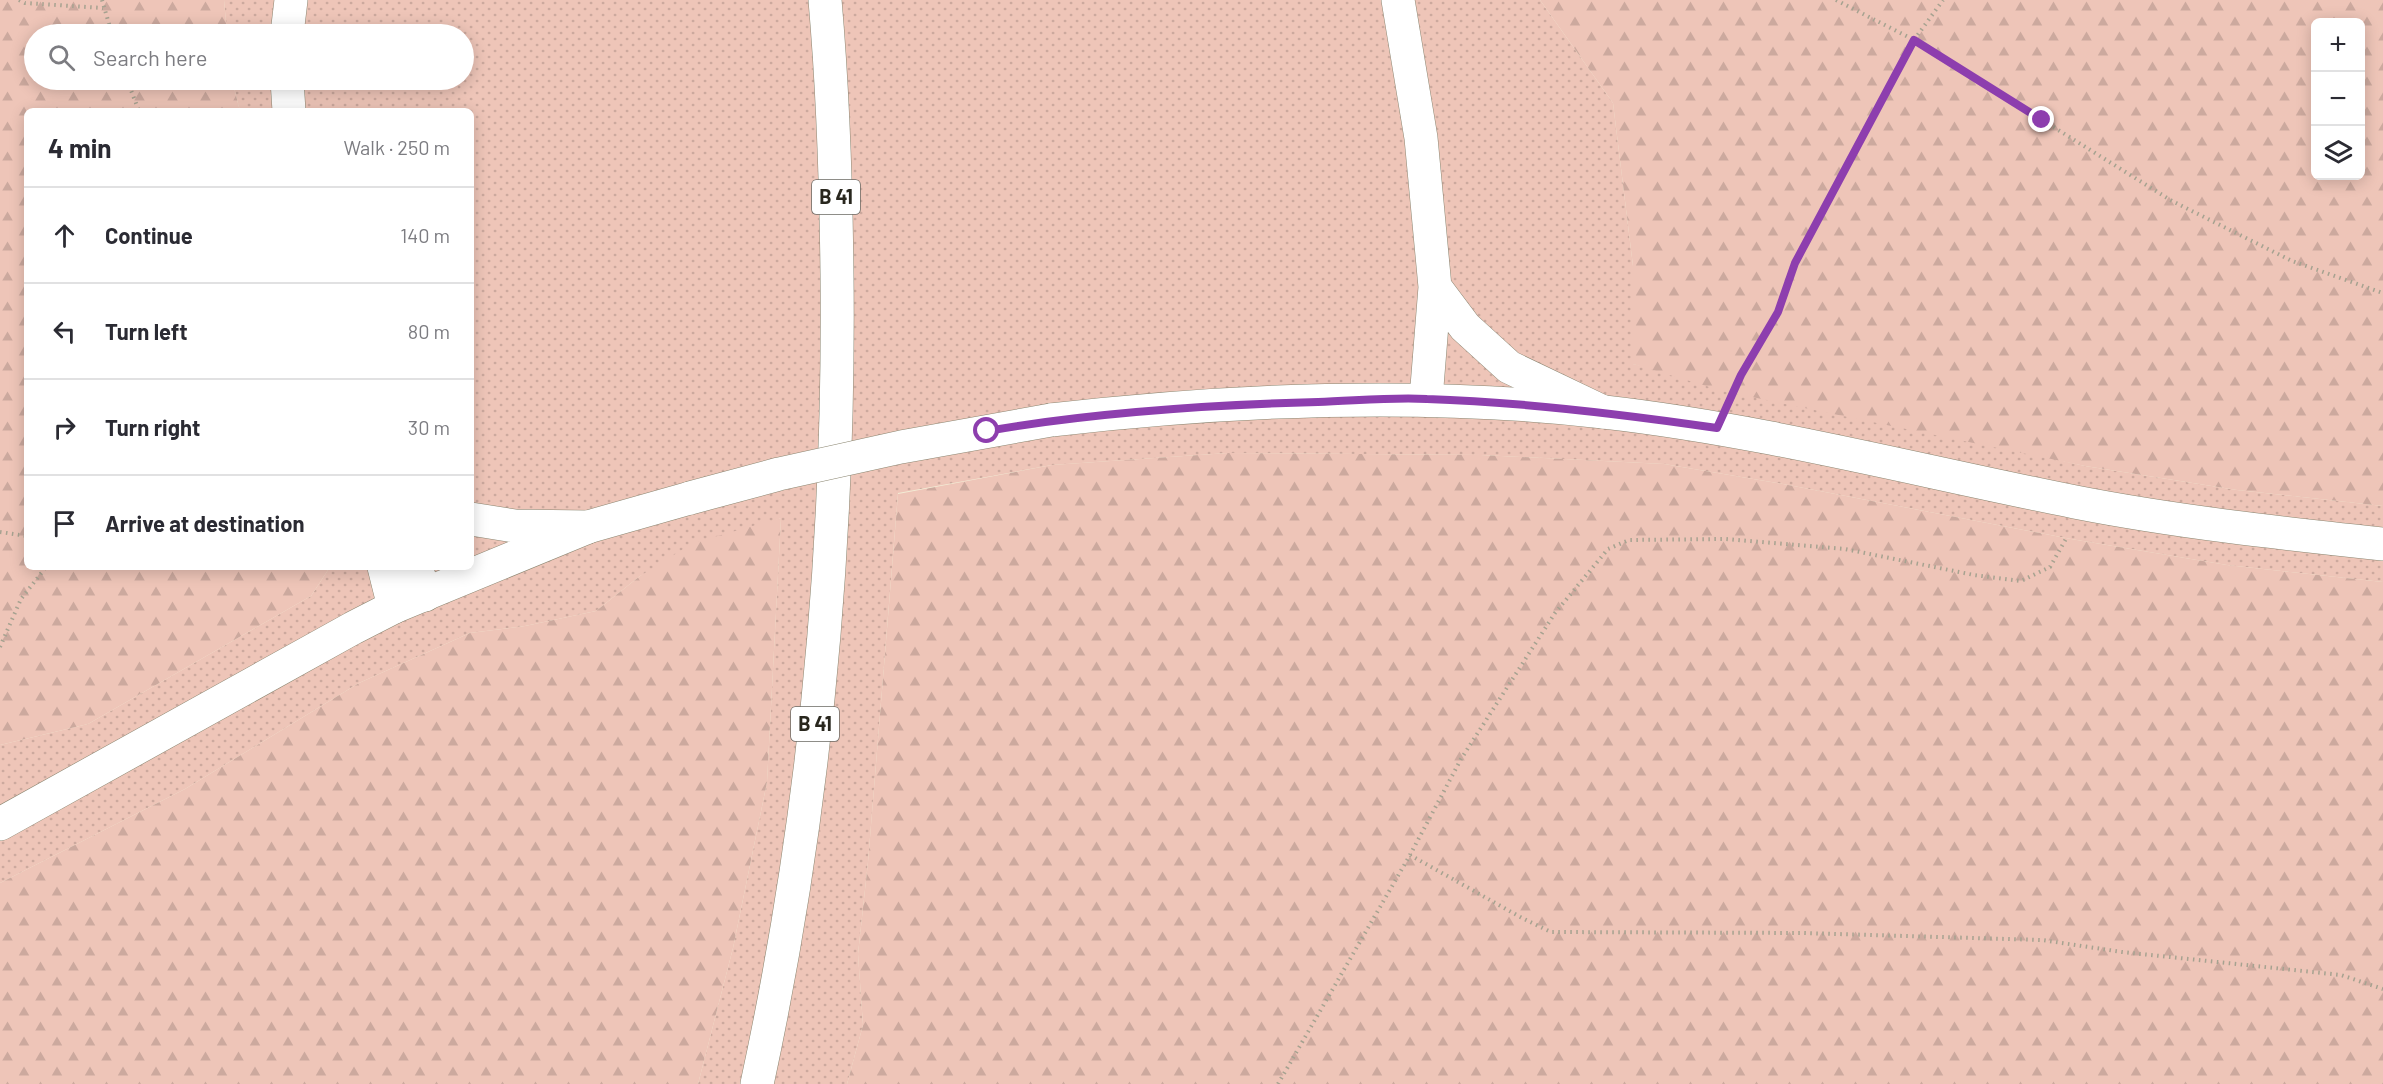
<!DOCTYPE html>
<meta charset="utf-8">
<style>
:root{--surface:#fff;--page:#f2f2f3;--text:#2b2b33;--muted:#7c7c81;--line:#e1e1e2}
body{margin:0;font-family:Barlow,sans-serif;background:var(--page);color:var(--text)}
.controls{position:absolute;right:18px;top:18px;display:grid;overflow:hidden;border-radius:9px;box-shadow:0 3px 15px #0003}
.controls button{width:54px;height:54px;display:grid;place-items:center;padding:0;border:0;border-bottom:2px solid var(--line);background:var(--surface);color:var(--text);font:30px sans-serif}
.stop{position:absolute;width:18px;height:18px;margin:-14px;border:4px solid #8d3eae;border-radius:50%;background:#fff}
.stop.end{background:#8d3eae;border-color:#fff;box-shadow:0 2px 6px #0008}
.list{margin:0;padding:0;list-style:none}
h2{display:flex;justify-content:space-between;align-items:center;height:78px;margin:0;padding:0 24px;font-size:26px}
h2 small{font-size:20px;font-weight:400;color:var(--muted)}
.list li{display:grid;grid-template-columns:39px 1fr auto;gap:18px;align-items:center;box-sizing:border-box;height:96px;padding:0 24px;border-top:2px solid var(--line)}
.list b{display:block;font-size:22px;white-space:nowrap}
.list em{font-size:20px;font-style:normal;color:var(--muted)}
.icon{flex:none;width:33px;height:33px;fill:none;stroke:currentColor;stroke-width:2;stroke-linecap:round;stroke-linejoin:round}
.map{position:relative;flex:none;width:2383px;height:1084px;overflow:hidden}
.search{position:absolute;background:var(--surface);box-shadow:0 3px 15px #0003;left:24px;top:24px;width:450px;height:66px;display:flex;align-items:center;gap:15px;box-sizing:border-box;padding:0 21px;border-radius:33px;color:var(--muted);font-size:22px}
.panel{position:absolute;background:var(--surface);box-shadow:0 3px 15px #0003;left:24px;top:108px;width:450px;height:462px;border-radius:9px}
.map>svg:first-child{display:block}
.grass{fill:url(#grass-dots)}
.forest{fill:url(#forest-firs);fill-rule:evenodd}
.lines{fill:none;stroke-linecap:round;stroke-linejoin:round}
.secondary-casing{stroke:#8b8671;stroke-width:34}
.trunk-casing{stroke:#8b8671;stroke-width:34}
.path{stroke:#a6a290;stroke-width:4;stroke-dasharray:1.5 4.5;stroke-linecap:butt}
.secondary{stroke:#fff;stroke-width:33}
.trunk{stroke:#fff;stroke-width:33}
.secondary-bridge-casing{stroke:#8b8671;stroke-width:34;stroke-linecap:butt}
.secondary-bridge{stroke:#fff;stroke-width:33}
.route{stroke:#8d3eae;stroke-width:8}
.labels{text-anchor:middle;stroke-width:4.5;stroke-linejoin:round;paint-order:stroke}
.shield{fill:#fff;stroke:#696862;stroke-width:1.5}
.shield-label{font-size:20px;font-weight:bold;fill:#29271e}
</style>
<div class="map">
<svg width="2383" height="1084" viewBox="0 0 2383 1084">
<defs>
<pattern id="grass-dots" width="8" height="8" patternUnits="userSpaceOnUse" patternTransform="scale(1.5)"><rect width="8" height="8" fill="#eec5b8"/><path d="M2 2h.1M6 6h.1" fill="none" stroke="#cca99e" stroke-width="1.8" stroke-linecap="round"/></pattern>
<pattern id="forest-firs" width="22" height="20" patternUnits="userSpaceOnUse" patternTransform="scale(1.5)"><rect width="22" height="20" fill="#eec5b8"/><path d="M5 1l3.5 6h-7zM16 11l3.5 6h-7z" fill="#cca99e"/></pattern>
</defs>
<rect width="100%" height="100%" fill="#f3edd6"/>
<!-- grass -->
<path class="grass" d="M224,0H1540L1613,103L1633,266V364L2085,466L2237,490L2383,506V582L2227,565L2071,539L1783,484L1664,464L1481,455L1228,453L1052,465L898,493L868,862L858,954L863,1025L847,1084H698L733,948L767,782L781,518L640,576L596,611L525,626L470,633L359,683L185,789L0,883V745L88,724L311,596L330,567H471V111H240L232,80H464V34H227Z"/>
<!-- forest -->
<path class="forest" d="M0,0H224L227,34H34V80H232L240,111H27V567H330L311,596L88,724L0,745Z
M1540,0H2383V506L2237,490L2085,466L1723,391L1633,364V266L1613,103ZM2360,22V176H2316V22Z
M1228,453L1481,455L1664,464L1783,484L2071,539L2227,565L2383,582V1084H847L863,1025L858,954L868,862L898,494L1052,465Z
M781,518L767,782L733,948L698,1084H0V883L185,789L359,683L470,633L525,626L596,611L640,576L693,543Z"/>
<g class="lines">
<defs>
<path id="secondary" d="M1051,420C1234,399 1421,391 1604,412C1763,430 1919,471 2075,502C2177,522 2280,533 2383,544
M0,824L353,628L394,607L588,527L690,498"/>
<path id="trunk" d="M1398,0L1421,138L1435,287L1426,399
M287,34L291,0
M287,80L289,111
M1435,287L1465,327L1509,367L1603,412
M471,519L515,526L588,527
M384,567L394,607
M416,567L425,595
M757,1084C815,816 840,548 837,274C836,182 833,91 825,0"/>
</defs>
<!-- secondary casing -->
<use href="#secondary" class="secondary-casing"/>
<!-- trunk casing -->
<use href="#trunk" class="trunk-casing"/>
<!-- path -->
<path class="path" d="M19,0L25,3L103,8
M102,0L112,34
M1836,0L1914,40L2172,201L2292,261L2383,293
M127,80L139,111
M1731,397L1741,375L1777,312L1795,263L1870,119L1914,40L1943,0
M0,532L27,536
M0,647L21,599L46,567
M1410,855L1522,918L1551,932L1803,933L2042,940L2122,952L2341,975L2383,989
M1278,1084L1410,855L1461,759L1555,613L1608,549L1629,540L1725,539L1845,549L1974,575L2021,581L2050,567L2067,537"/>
<!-- secondary -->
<use href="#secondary" class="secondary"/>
<!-- trunk -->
<use href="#trunk" class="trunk"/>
<defs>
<path id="secondary-bridge" d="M690,498L779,474L901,447L1051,420"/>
</defs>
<!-- secondary-bridge casing -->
<use href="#secondary-bridge" class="secondary-bridge-casing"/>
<!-- secondary-bridge -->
<use href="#secondary-bridge" class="secondary-bridge"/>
</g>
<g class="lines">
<!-- route -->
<path class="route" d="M987,431C1096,412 1207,405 1318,402C1354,401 1391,397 1427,399C1524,402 1621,414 1717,428L1741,375L1778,312L1795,263L1914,40L2042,120"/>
</g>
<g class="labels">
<!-- shield labels -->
<g class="shield">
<rect x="812" y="180" width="48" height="34" rx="4.5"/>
<rect x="791" y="707" width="48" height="34" rx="4.5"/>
</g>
<g class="shield-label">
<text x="836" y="204">B 41</text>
<text x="815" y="731">B 41</text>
</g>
</g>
</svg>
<div class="controls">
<button>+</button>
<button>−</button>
<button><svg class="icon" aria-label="layers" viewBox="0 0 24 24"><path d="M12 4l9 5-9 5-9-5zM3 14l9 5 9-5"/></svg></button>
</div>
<div class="stop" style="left:987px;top:431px"></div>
<div class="stop end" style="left:2042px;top:120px"></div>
<div class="search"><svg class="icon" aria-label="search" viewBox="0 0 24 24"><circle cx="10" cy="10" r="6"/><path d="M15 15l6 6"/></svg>Search here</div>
<section class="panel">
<h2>4 min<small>Walk · 250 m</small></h2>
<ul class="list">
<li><svg class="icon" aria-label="ahead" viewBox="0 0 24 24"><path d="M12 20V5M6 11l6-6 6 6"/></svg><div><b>Continue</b></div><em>140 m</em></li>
<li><svg class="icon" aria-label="left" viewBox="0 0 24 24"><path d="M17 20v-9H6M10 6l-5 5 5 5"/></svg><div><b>Turn left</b></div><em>80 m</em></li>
<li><svg class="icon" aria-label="right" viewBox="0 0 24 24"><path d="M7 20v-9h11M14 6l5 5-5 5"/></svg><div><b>Turn right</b></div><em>30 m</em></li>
<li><svg class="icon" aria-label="arrive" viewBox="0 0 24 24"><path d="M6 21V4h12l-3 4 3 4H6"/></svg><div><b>Arrive at destination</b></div></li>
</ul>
</section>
</div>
